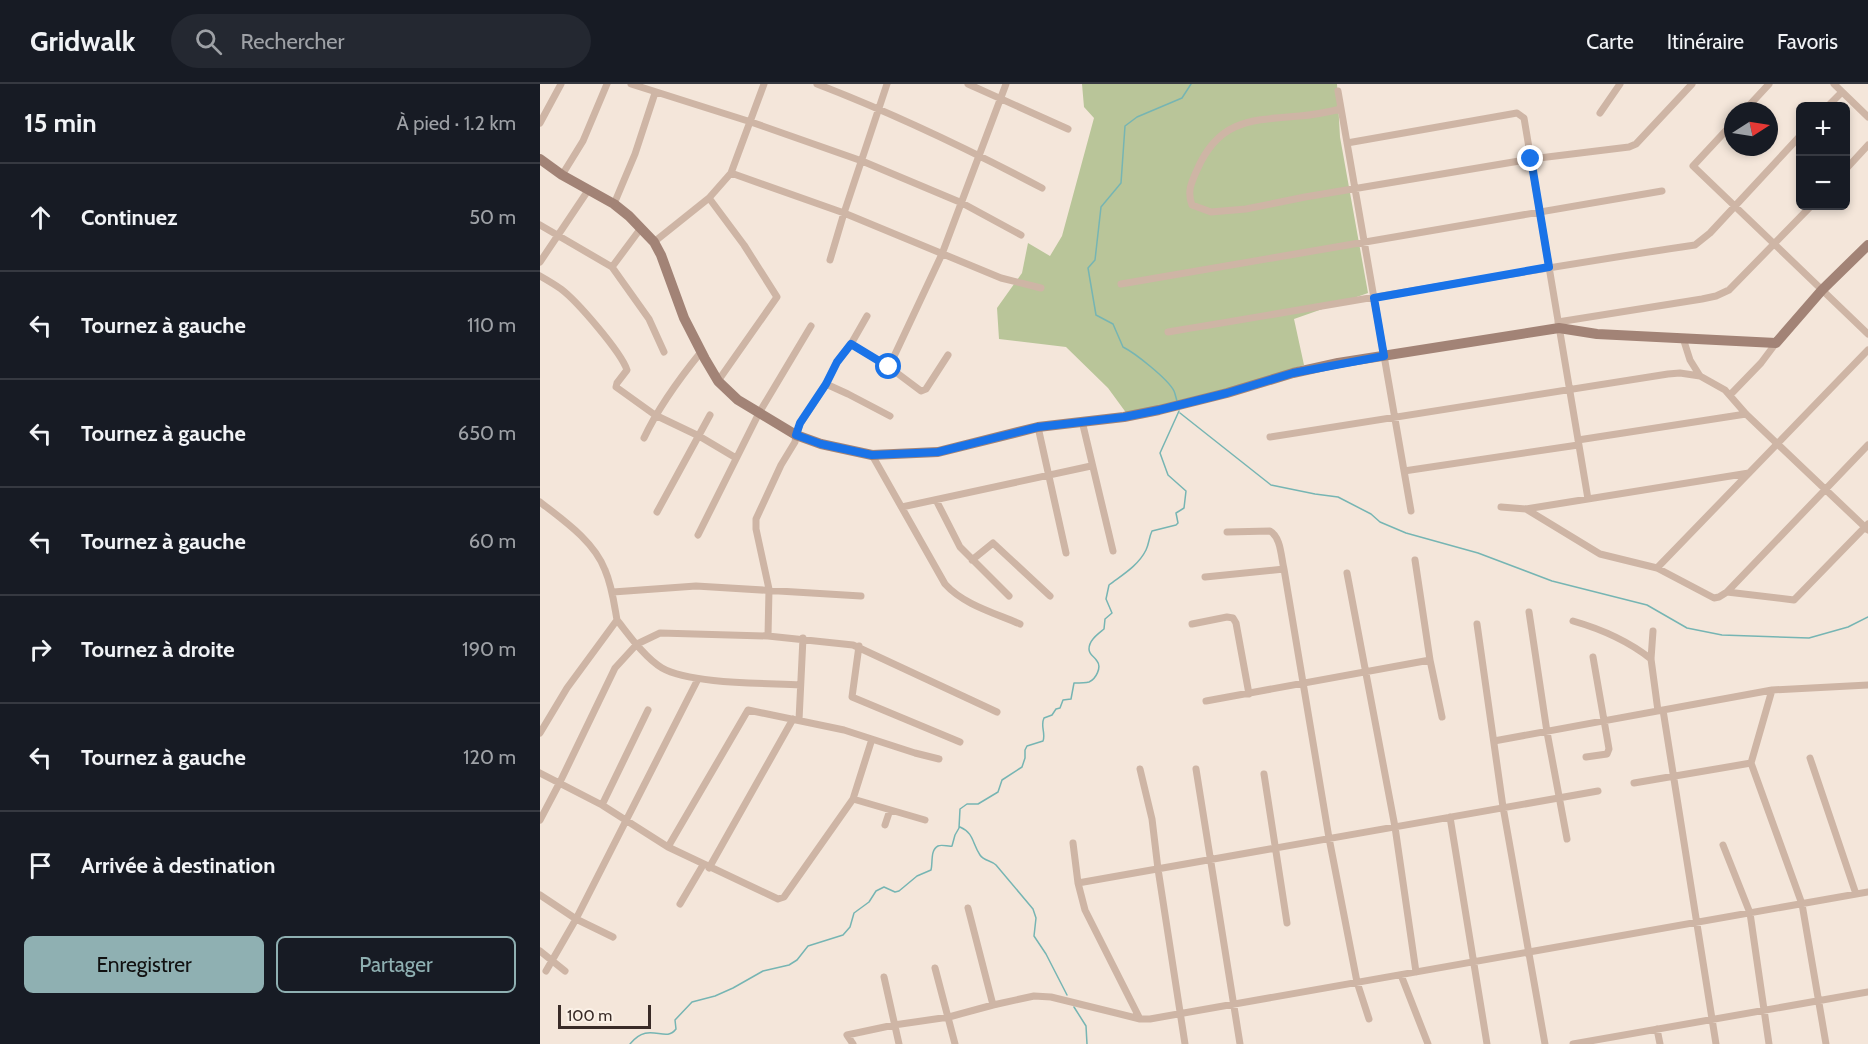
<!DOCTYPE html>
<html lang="fr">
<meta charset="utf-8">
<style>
:root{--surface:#171b24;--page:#242831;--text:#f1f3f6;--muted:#9ea1a6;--line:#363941;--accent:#8fb0b2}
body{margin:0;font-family:Cabin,sans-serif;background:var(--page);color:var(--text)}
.controls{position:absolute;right:18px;top:18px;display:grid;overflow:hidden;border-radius:9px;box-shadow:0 3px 9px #0003}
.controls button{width:54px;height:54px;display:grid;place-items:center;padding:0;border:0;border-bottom:2px solid var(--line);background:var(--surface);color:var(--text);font:30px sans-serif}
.compass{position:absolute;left:1184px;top:18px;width:54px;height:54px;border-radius:50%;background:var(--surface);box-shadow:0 3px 9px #0003;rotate:78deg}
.scale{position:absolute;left:18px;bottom:15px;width:93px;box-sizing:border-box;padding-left:6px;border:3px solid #392b27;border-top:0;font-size:16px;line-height:21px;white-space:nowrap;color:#392b27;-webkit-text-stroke:4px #fbf1e7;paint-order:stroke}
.stop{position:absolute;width:18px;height:18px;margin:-14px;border:4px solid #1a73e8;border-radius:50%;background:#fff}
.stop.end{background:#1a73e8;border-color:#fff;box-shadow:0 2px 6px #0008}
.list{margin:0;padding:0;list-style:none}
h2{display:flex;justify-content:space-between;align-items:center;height:78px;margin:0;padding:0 24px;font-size:26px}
h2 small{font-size:20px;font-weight:400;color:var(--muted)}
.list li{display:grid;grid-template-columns:39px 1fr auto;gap:18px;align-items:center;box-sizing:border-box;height:108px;padding:0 24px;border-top:2px solid var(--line)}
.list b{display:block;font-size:22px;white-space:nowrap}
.list em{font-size:20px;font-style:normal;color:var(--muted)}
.actions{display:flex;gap:12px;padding:18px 24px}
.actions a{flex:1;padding:14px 0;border:2px solid var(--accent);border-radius:9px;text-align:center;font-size:21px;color:var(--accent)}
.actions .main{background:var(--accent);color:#111}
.icon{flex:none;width:33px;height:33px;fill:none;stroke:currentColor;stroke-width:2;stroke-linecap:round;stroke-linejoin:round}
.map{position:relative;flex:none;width:1328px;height:960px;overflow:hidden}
header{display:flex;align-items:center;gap:36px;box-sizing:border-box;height:84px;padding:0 30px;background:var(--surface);border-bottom:2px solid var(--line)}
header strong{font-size:28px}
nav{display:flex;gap:33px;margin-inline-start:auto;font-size:21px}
.search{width:420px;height:54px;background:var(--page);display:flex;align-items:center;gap:15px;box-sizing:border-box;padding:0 21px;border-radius:33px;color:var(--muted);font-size:22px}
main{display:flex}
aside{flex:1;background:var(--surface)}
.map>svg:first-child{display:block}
.green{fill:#b9c599}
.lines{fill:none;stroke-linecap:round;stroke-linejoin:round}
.stream{stroke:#76b5b3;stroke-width:1.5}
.street{stroke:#ceb5a5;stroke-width:7}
.secondary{stroke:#a28376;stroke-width:10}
.route{stroke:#1a73e8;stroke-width:8}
</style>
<header>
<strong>Gridwalk</strong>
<div class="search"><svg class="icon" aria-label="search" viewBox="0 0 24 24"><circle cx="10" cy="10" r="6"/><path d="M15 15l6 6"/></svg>Rechercher</div>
<nav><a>Carte</a><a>Itinéraire</a><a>Favoris</a></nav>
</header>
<main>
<aside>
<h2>15 min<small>À pied · 1.2 km</small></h2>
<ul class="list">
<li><svg class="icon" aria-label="ahead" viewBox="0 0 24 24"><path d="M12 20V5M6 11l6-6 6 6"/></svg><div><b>Continuez</b></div><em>50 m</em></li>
<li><svg class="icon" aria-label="left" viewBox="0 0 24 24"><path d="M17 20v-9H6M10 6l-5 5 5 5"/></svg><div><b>Tournez à gauche</b></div><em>110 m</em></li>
<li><svg class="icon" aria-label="left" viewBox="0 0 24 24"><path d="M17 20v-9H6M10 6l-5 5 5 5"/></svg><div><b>Tournez à gauche</b></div><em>650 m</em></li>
<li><svg class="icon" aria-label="left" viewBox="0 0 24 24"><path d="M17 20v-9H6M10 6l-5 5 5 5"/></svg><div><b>Tournez à gauche</b></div><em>60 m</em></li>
<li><svg class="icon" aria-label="right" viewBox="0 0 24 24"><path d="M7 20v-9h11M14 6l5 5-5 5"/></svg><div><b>Tournez à droite</b></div><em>190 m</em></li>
<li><svg class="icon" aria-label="left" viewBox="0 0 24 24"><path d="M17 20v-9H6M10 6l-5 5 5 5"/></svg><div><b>Tournez à gauche</b></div><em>120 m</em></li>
<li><svg class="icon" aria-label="arrive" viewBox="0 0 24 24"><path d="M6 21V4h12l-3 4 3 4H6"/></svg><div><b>Arrivée à destination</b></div></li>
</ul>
<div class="actions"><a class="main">Enregistrer</a><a>Partager</a></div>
</aside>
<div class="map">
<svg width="1328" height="960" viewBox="0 0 1328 960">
<rect width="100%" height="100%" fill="#f4e6da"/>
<!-- green -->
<path class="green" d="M542,0H797L800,53L828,209L754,235L764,281L665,313L587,330L568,304L526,263L459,255L457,224L482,189L488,159L510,172L522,152L554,34L544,23Z"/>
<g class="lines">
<!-- stream -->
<path class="stream" d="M637,317C636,314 635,309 634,307C628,295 595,269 583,263L573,240L556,231L548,184L555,176L561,123L581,99L585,42L597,33L642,14L651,0
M640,329L731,401L775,410L798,413L831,430L840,438L866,449L938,469L1012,497L1107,521L1147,544L1182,551L1269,554L1308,543L1328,533
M420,743C434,749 432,759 440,771C444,777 451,776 456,781L493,825L496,834L494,852L506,870L527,911
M534,923L546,942L547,960
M90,960C109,936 125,960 136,945L135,936L152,918L175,912L193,904L223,887L249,881L257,876L268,862L303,851L310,843L314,829L329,818L336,807L344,803L355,808L359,807L377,792L391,786C393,779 390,766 398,762C402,760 409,763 412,762L415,751L419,744L420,725L427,720H438L458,708L462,696L482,683L485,674V666L487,662L503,657C506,649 500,642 504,634L512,631L516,625L520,624L523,616L531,615L534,599C539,599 545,599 549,598C556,595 562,583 557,577C554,572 549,571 549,565C549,556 558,550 564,545L565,535L572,529L566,515L569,501C582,491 598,482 606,466C609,460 609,453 612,447L636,441L638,439L636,429L644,424L646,407L628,391L620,369L639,327"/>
<!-- street -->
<path class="street" d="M91,0L211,38L322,77L422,119L481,151
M277,0C355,30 428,65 502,104
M428,0L528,45
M1294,0L1328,33
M798,7L871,427
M1288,22L1302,8
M801,25C788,28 774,31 760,32C712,36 679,35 657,86C651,99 647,108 652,121L671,128L706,125L765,113L991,75L1089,63L1096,60L1152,0
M1204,27L1229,0
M1060,29L1080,0
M0,39L21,0
M1193,39L1153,82L1328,250
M807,59L977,29L984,34L1048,415
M1306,85L1328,61
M191,89L304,129L461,194L501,204
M22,91L43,57L67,0
M169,114L204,161L237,213L178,297
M74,120L95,70L115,9
M0,141L72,183L109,235L124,268
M114,158L169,114L191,89L224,0
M290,176L304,129L347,0
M0,178L49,105
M72,183L101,144
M0,192C7,196 14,200 21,205C37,217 81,268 87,286L77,299L76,303L115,331L159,352L196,374
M581,200L1122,107
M1018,238L1162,215L1176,212L1189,206L1271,122
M628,248C804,219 979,187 1155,161L1170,149L1260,52
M1143,254L1150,276L1160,292L1185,306L1206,330L1328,446
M311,260L349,283L381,307L386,305L408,271
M349,283L402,170L466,0
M286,300L308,310L350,332
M1191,310L1221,279L1236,259
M542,337L573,467
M498,343L526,469
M730,353L1128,290L1140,289L1160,292
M104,354C119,322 139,295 161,268
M1038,356L1206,330
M332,371L405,500C424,521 455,529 480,540
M864,387L1038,361
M396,416L420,463L469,512
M0,418C23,436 54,457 65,486C72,502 74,519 77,536L27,604L0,649
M362,423L551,382
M961,423L986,425L1209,389
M986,425L1060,470L1117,484L1174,514L1179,513L1187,508L1328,361
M117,428L170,331
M687,448L730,447C741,453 741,473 744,485
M158,451L219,329L271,242
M432,476L453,459L510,512
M875,476L890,576L902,633
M1117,484L1328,266
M807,489L855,743L876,888
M665,493L744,485L789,754L817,898L829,935
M73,508L156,502L321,512
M1187,508L1254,516L1328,440
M989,528L1007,648L1027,755
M77,536C89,551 105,574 122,584C150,600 225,599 260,601
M1033,537C1061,545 1087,556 1111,575
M652,540L687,533L693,534L696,539L709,610
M937,540L963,723L1005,960
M1113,547L1111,575L1118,627
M228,552L229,505L216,445V435L241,381L255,358L256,351L260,340L286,300L297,278L311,260L327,232
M319,562L312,613L420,658
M1232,606L1211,679L1262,820L1286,960
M666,617L890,576
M1123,626L1176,960
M259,636L263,554
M954,657L1232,606L1328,601
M1046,673L1067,670L1069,665L1053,573
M1270,674L1316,810
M600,685L612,735L618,785L645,960
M656,685L700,960
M0,689L62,721L128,763L238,815L244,813L313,715L332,655
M724,690L747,839
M1094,699L1211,679
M313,715L385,736
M62,721L108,626
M910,733L947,960
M0,736L20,698L75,584L97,560L120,549L228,552L313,561L457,628
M345,741L350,726
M533,759L538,799L545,826L600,935H610L1328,808
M1183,761L1210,829L1229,960
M128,763L208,626L304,646L375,669L399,675
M169,784L253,635
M538,799L1058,707
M0,811L36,835L73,853
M140,820L163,781
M428,824L453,921
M0,867L25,887
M395,884L415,960
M6,887L36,835L158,595
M861,891L888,960
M344,893L359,960
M1117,945L1120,960
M313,960L307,951L354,941L409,933L453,921L494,912L511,913L600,935
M1033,960L1328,908"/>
<!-- secondary -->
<path class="secondary" d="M0,75L22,91L74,120L89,132L114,158L121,171L144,234L165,275L178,297L198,316L256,351L281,360L332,371L398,368L498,343L584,333L619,326L687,309L753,289L798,279L1019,244L1057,250L1236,259L1282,206L1328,161"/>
</g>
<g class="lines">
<!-- route -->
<path class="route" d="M349,283L311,260L297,278L286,300L260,339L256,351L281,360L332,371L398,368L498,343L584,333L619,326L687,309L753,289L844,272L834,214L1009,183L991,75"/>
</g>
</svg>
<div class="controls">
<button>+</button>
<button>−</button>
</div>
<svg class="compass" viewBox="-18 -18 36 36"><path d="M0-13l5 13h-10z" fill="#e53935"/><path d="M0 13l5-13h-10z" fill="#9ea1a6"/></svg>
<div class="scale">100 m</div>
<div class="stop" style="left:349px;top:283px"></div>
<div class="stop end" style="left:991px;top:75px"></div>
</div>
</main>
